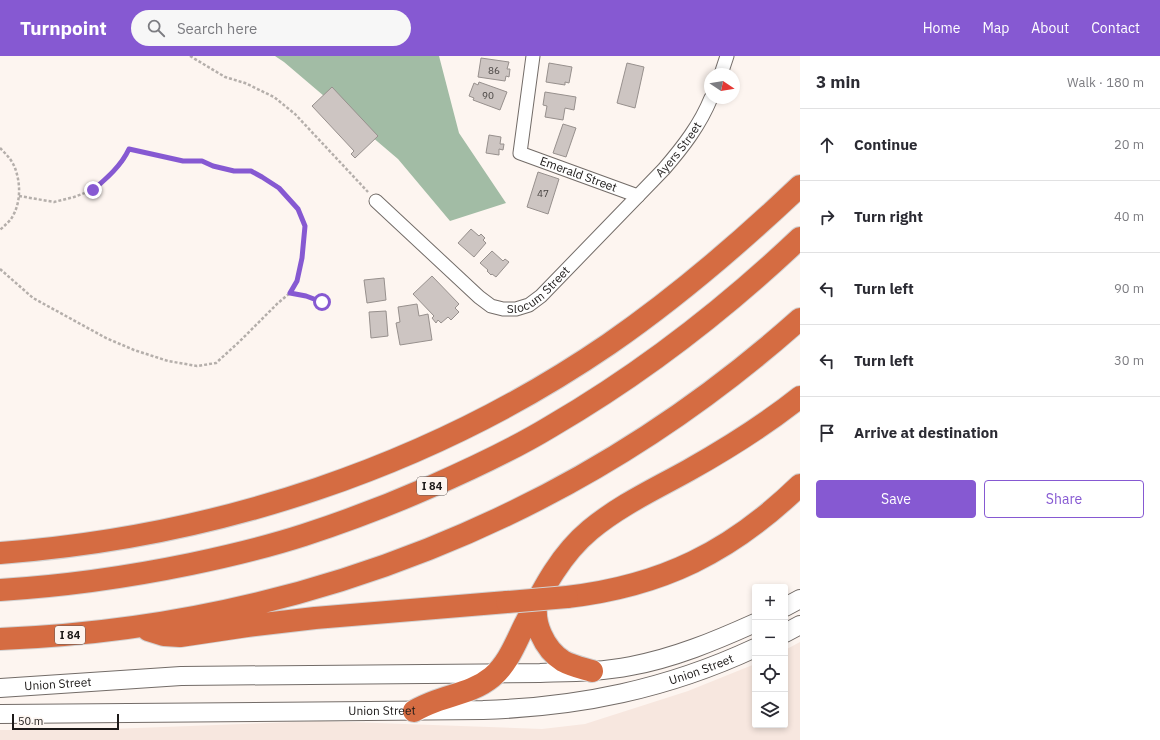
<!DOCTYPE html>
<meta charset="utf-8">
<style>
:root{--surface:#fff;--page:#f7f7f7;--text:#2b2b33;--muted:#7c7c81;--line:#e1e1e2;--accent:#8659d2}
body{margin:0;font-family:"IBM Plex Sans",sans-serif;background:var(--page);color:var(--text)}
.controls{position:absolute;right:12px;bottom:12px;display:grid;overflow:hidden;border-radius:4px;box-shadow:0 2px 6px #0003}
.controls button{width:36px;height:36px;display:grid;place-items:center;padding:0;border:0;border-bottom:1px solid var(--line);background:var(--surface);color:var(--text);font:20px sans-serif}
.compass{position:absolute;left:704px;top:12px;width:36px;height:36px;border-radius:50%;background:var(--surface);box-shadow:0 2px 6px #0003;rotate:102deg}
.scale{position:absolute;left:12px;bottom:10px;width:107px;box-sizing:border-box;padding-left:4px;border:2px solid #1c1918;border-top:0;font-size:11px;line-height:14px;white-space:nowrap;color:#1c1918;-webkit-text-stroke:3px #fdf5f0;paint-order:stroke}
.stop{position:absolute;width:12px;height:12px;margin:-9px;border:3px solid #8659d2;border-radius:50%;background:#fff}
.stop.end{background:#8659d2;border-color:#fff;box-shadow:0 1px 4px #0008}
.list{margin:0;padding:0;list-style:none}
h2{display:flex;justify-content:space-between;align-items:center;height:52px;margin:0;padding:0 16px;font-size:17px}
h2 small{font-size:13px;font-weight:400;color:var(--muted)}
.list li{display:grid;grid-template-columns:26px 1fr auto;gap:12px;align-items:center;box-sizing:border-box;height:72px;padding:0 16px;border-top:1px solid var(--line)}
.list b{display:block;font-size:15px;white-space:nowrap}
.list em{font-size:13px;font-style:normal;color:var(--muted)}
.actions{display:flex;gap:8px;padding:12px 16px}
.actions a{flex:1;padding:9px 0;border:1px solid var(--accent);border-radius:4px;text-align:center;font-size:14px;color:var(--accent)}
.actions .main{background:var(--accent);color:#fff}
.icon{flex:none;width:22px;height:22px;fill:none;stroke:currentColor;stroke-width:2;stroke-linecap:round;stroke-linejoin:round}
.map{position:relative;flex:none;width:800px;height:684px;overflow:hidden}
header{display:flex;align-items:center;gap:24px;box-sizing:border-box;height:56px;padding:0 20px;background:var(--accent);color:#fff}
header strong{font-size:19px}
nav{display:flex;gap:22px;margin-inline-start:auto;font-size:14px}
.search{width:280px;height:36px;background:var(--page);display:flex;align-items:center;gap:10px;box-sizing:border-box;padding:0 14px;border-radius:22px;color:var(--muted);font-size:15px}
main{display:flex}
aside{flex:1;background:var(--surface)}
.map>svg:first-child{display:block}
.built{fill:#f7e7df}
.forest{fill:#a2bca5}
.building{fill:#cdc5c2;stroke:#97908d}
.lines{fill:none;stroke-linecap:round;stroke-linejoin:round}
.minor-casing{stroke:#736c68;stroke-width:15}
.secondary-casing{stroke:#736c68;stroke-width:20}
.motorway-casing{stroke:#d2d1d1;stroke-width:24}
.path{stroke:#b5afab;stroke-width:2.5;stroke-dasharray:3 2;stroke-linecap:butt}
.minor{stroke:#fff;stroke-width:13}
.secondary{stroke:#fff;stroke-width:18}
.motorway{stroke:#d56c42;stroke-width:22}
.motorway-bridge-casing{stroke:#d2d1d1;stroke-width:24;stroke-linecap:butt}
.motorway-bridge{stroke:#d56c42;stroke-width:22}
.route{stroke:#8659d2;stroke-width:5}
.labels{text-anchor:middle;stroke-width:3;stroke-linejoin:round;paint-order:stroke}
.number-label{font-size:10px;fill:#484442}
.shield{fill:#fdf5f0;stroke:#605b59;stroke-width:1}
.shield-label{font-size:11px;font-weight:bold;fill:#1c1918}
.street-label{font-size:12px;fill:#1c1918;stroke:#fdf5f0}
</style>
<header>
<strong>Turnpoint</strong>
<div class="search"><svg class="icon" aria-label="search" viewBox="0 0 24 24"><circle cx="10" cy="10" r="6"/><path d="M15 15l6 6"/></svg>Search here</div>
<nav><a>Home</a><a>Map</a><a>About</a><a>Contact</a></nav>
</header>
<main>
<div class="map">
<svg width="800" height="684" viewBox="0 0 800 684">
<rect width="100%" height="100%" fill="#fdf5f0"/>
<!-- built -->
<path class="built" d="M800,586V684H0V674H84L321,665L542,673L585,668L688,635L755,608V669H785V594Z"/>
<!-- forest -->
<path class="forest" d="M275,0H439L459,77L506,147L450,165L398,103L284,6Z"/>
<!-- building -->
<path class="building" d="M481,2L509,6L507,13H510L509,21L506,20L505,25L478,21Z
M549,7L572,11L569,27L565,26V29L546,26Z
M627,7L644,11L635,52L617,47Z
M479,26L507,36L500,54L473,44L474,42L469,40L474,27L478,29Z
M332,31L378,80L355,102L351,98L354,95L312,50Z
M545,36L576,41L574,54L565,52L563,64L545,61L547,50L543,49Z
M563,68L576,72L566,101L553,97Z
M489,79L501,81L500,88H504L503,94L499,93V99L486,97Z
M538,116L559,123L548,158L527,151Z
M471,173L479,180L481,178L485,182L483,184L486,187L474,201L458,187Z
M492,195L503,205L505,203L509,206L496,221L492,218L491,219L487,215L488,214L480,207Z
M432,220L459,248L455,252L459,256L451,264L448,261L441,267L438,264L436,267L432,262L434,260L413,238Z
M384,222L386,244L367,247L364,224Z
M417,248L419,260L428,258L432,284L400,289L396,267L400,266L398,251Z
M386,255L388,280L371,282L369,256Z"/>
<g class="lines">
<defs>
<g id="minor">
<path id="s1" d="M533,0L520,97L638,140"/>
<path d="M721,18L727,0"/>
<path id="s2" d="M376,145L479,241L491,250L503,253H516L529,249L541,240L664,113C683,91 700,69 711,42"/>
</g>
<g id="secondary">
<path d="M785,551L800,543"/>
<path d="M785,577L800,569"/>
<path id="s3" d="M0,632L181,620L540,617C570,616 601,616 631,610C674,602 715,585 755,567"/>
<path id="s4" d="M0,658L483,654C579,651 667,633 755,592"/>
</g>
<path id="motorway" d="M0,497C216,481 429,411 609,288C677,241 740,187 800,130
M0,534C65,530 128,521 191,508C229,500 267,491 304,479C347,465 389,449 430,431C471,413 512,394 550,371C641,318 724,254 800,182
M567,541C662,530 731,496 800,429
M537,545C532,566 544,593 563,605C572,610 582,612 592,615
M148,574L164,579L180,580L247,570L315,562L507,546
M0,583C299,571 577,462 800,263
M414,655C421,651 428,648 436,645C455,638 475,635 492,621C508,608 516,586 525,568C543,533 560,499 590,474C620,449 655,433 689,414C728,392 765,369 800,341"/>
</defs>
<!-- minor casing -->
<use href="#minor" class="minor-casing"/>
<!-- secondary casing -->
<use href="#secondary" class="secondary-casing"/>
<!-- motorway casing -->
<use href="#motorway" class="motorway-casing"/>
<!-- path -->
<path class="path" d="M190,0L225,21L245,27L274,41L295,58L368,136
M0,92C6,98 12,104 15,112C21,128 21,148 11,163C8,167 4,170 0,174
M19,140L54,146L74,141L93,134L108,122L124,104L129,93L183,105H202L213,110L234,115H251L262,121L279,131L298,153L305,170L302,201L297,225L290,237
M0,213L33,242L106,282L134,294L168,305L197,310L216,307L240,285L278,247L290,237L306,240L322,246"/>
<!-- minor -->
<use href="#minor" class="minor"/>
<!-- secondary -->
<use href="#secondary" class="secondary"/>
<!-- motorway -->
<use href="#motorway" class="motorway"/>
<defs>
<path id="motorway-bridge" d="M507,546L567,541"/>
</defs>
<!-- motorway-bridge casing -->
<use href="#motorway-bridge" class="motorway-bridge-casing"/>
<!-- motorway-bridge -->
<use href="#motorway-bridge" class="motorway-bridge"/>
</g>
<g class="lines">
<!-- route -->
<path class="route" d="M93,134C107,122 121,110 129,93L183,105H202L213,110L234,115H251L262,121L279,132L298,153L305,170L302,202L297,225L290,237L306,240L322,246"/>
</g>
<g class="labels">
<!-- number labels -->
<g class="number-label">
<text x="494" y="18">86</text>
<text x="488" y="43">90</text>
<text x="543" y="141">47</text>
</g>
<!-- shield labels -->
<g class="shield">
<rect x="417" y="421" width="30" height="18" rx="3"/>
<rect x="55" y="570" width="30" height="18" rx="3"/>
</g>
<g class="shield-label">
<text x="432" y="434">I 84</text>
<text x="70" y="583">I 84</text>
</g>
<!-- street labels -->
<g class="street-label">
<text dy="4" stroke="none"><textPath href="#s2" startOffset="411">Ayers Street</textPath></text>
<text dy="4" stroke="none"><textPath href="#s1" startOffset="160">Emerald Street</textPath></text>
<text dy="4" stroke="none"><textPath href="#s2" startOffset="210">Slocum Street</textPath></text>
<text dy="4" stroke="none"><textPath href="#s4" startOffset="706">Union Street</textPath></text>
<text dy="4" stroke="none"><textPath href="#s3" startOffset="58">Union Street</textPath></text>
<text dy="4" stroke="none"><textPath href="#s4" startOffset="382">Union Street</textPath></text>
</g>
</g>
</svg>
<div class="controls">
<button>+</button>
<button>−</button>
<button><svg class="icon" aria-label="locate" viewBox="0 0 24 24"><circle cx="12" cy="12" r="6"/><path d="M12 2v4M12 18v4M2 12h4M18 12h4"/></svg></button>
<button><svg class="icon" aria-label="layers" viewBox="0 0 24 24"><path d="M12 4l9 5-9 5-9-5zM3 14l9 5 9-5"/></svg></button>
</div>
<svg class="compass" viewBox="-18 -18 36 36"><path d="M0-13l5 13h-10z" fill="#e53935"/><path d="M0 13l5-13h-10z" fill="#7c7c81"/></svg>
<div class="scale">50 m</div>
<div class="stop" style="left:322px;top:246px"></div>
<div class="stop end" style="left:93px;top:134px"></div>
</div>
<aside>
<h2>3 min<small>Walk · 180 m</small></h2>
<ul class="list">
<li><svg class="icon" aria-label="ahead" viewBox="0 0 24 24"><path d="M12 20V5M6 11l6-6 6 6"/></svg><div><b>Continue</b></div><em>20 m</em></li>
<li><svg class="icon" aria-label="right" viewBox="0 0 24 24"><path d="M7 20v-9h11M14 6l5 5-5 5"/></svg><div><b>Turn right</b></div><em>40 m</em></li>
<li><svg class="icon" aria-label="left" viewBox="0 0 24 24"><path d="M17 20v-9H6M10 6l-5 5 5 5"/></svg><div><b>Turn left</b></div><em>90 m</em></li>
<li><svg class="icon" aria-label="left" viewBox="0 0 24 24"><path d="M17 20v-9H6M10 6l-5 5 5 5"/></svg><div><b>Turn left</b></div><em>30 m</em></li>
<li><svg class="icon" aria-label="arrive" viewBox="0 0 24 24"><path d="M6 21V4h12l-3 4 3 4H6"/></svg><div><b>Arrive at destination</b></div></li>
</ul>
<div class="actions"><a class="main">Save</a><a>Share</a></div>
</aside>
</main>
